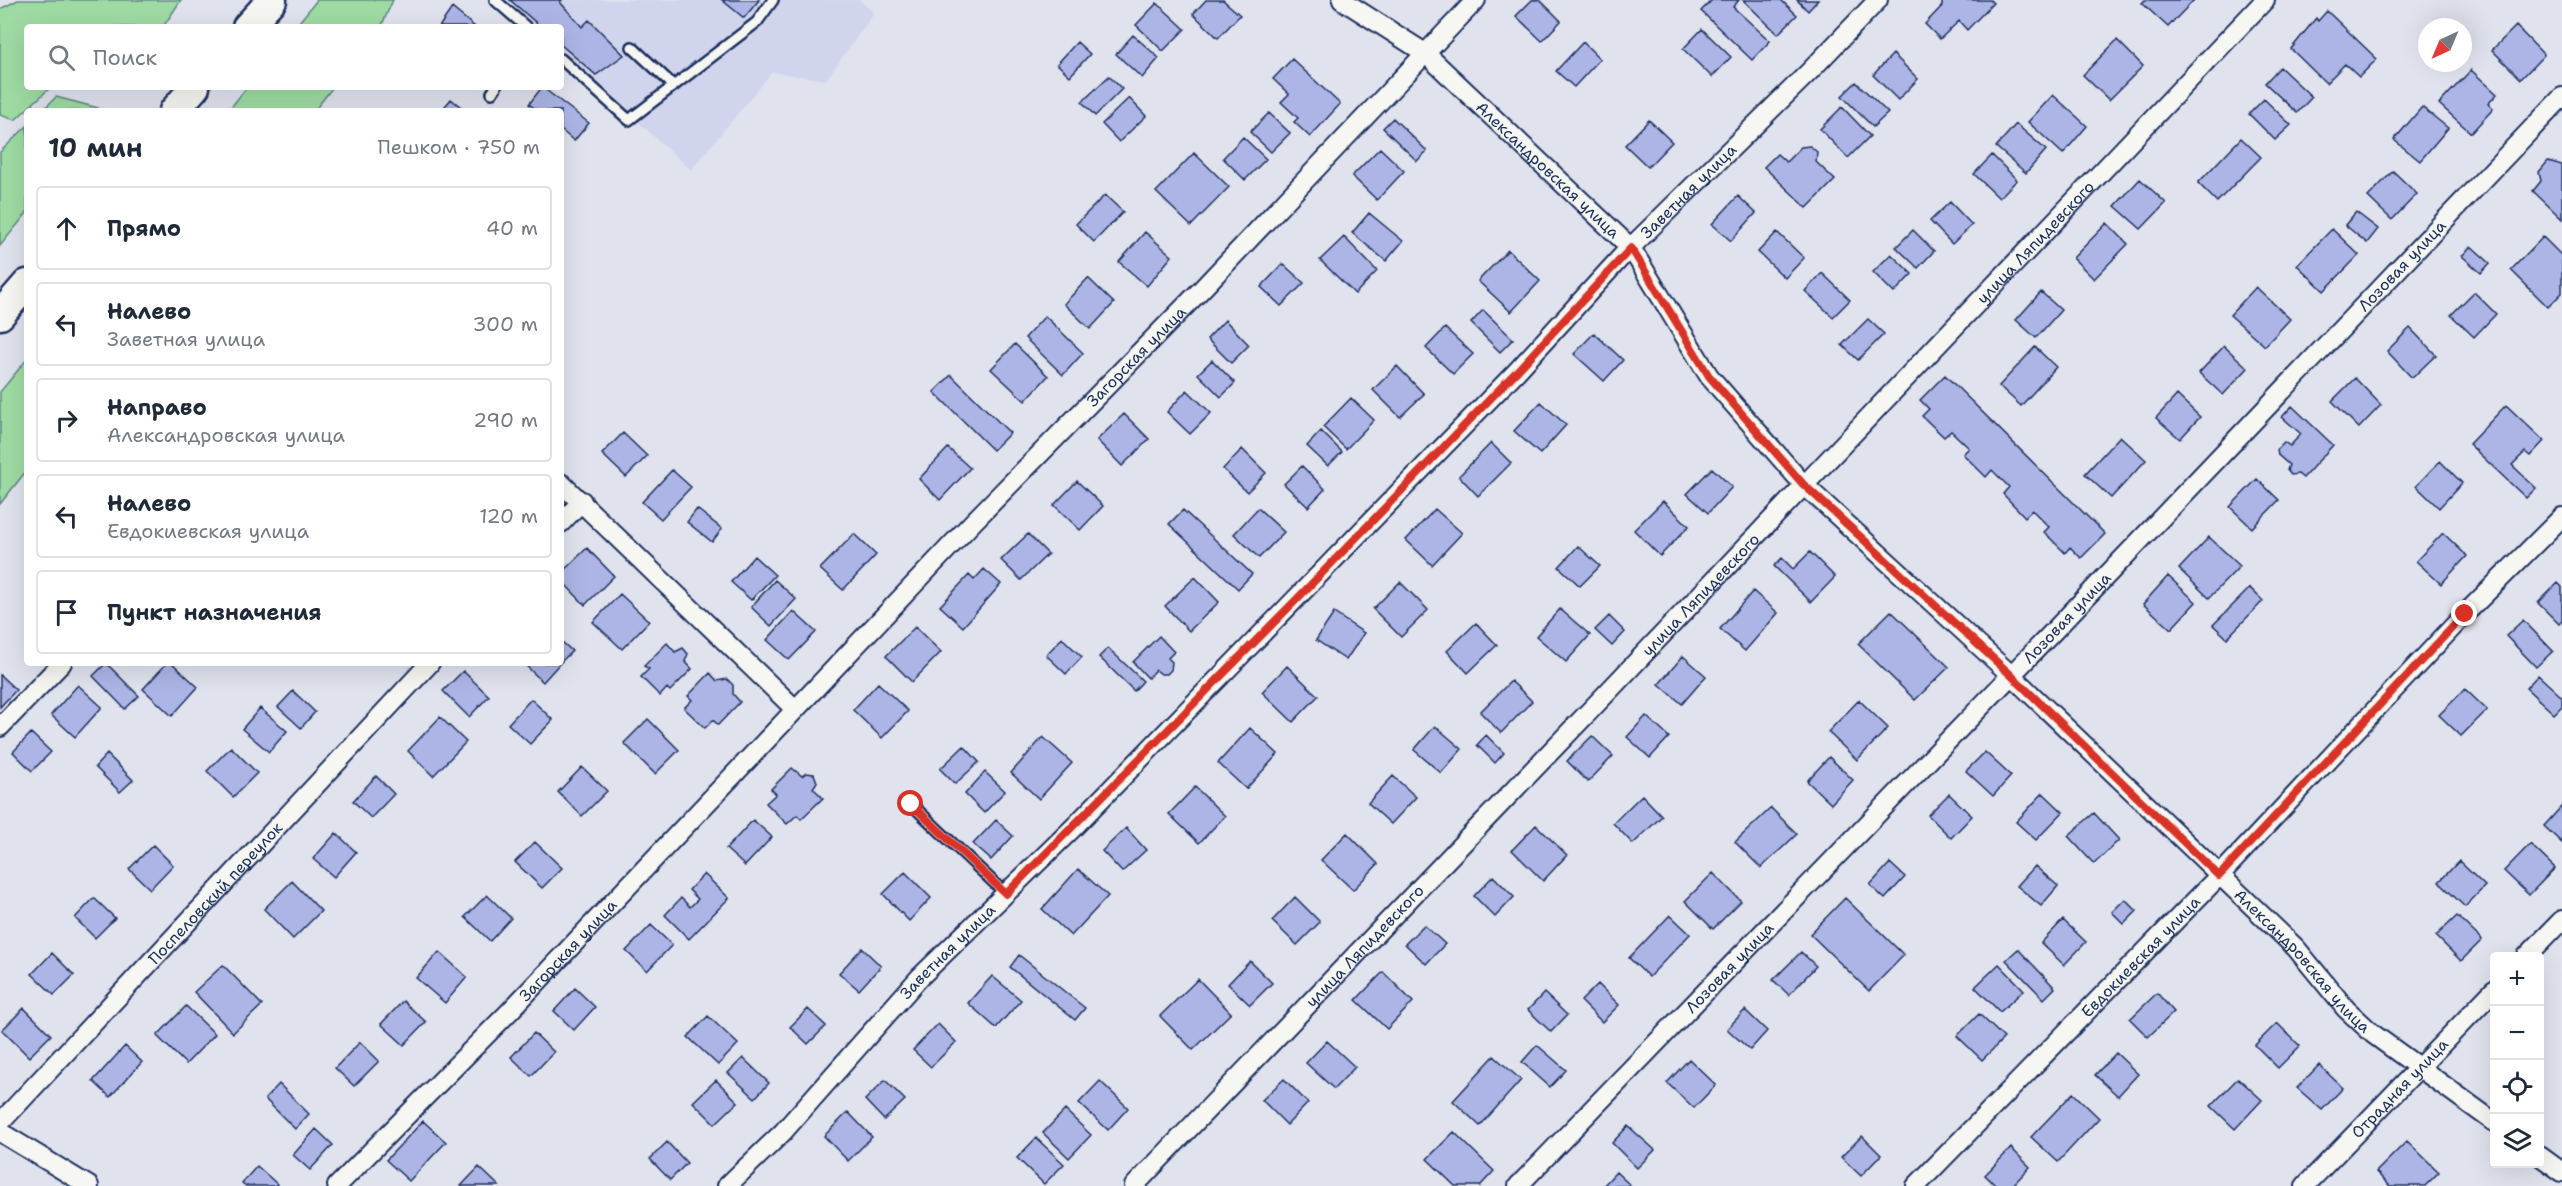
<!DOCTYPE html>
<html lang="ru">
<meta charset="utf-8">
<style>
:root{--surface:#fff;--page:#f6f6f7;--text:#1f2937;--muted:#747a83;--line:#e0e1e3}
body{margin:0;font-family:"Shantell Sans",sans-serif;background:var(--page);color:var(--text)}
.controls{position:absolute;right:18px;bottom:18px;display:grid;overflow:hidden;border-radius:6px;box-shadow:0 6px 24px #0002}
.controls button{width:54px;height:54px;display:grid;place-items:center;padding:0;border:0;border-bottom:2px solid var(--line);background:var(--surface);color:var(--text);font:30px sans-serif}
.compass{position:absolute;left:2418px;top:18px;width:54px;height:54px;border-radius:50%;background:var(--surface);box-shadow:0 6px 24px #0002;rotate:224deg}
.stop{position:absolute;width:18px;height:18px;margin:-14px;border:4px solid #d93025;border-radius:50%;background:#fff}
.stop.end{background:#d93025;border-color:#fff;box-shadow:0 2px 6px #0008}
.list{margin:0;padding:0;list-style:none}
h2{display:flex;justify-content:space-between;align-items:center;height:78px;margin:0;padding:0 24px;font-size:26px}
h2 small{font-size:20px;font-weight:400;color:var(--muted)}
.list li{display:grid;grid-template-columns:39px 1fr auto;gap:18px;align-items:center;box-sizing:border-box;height:84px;margin:0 12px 12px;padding:0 12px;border:2px solid var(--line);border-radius:6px}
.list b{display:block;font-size:22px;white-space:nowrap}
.list p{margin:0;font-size:20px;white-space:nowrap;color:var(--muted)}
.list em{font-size:20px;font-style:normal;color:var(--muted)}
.icon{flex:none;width:33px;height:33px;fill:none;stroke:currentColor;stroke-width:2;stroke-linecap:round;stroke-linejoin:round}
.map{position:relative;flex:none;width:2562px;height:1186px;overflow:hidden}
.search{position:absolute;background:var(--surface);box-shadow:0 6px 24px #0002;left:24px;top:24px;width:540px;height:66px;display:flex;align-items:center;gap:15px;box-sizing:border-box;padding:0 21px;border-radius:6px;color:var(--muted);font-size:22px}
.panel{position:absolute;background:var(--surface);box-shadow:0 6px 24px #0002;left:24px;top:108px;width:540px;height:558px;border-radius:6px}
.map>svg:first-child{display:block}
.built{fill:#d0d4ec}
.green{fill:#9edba2;stroke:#5c8580;stroke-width:1.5}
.building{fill:#acb5e6;stroke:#1b2f5e;stroke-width:1.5}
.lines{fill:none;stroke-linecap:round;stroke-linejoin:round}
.service-casing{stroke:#1b2f5e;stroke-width:14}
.minor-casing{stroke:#1b2f5e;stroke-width:22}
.primary-casing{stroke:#1b2f5e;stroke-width:33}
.service{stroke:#f6f6f2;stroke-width:9}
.minor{stroke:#f6f6f2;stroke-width:18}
.primary{stroke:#f6f6f2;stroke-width:28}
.route{stroke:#d93025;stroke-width:8}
.labels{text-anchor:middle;stroke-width:4.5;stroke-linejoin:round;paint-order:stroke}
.street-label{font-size:16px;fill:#1b2f5e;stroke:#f6f6f2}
</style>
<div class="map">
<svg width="2562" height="1186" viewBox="0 0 2562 1186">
<rect width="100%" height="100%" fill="#e0e2ee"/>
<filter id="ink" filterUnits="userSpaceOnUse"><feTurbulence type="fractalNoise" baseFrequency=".0167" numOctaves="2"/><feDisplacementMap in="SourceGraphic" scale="12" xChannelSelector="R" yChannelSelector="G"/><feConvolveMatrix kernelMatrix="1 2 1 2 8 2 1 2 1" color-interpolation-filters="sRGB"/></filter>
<g filter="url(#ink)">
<!-- built -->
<path class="built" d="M503,0H859L874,13L826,80L772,72L691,170L561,52V27H533Z"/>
<!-- green -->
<path class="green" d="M18,0H181L163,27H27V87H51L15,120L0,115V9Z
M317,0H393L381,27H295Z
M247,87H333L314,111H228Z
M56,97L98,108L100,111H42Z
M27,126V213L0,246V152Z
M27,359V470L0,504V392Z"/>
<!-- building -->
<path class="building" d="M510,0H562L560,2L582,27L589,20L624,55L596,75L561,45V27H541Z
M722,0H759L744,18Z
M1206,0H1223L1240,15L1218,38L1193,14Z
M1532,0H1540L1561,21L1542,41L1516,16Z
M1712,0H1739L1733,7L1770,41L1752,60L1701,11Z
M1743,0H1781L1797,15L1778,34Z
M1797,0H1818L1808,11Z
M1942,0H1990L1993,3L1967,30L1959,21L1940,39L1925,24L1942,6Z
M2145,0H2194L2168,27L2142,3Z
M1157,3L1185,29L1163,51L1136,25Z
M452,8L475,27H439Z
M2327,11L2377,59L2359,77L2345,64L2326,83L2291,49L2316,18L2318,21Z
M2516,26L2544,55L2521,79L2492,50Z
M1702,29L1731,57L1712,77L1683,49Z
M1133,35L1159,58L1142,78L1116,54Z
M2117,40L2143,66L2109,100L2083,75Z
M1077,42L1090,54L1070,76L1057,64Z
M1583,42L1600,59L1574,87L1556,71Z
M1893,54L1918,79L1898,100L1873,75Z
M1292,59L1340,104L1310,137L1294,122L1298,118L1281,102L1289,94L1273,79Z
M2280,67L2312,97L2297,113L2265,83Z
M2471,70L2497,94L2488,104L2493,109L2471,133L2439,104Z
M1109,76L1122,89L1095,116L1082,102Z
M1856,82L1888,113L1873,127L1842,96Z
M542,87L589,123L574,141L561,130V111H538L529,104Z
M2053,95L2087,126L2063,154L2028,122Z
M1129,98L1146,116L1119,142L1102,124Z
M451,99L466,111H441Z
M2264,99L2291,125L2275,140L2249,114Z
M1842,107L1870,136L1848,158L1820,129Z
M2422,107L2448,128L2420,161L2394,140Z
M1269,113L1290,133L1271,152L1250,132Z
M1393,118L1427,151L1417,161L1383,128Z
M1649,120L1672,142L1648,167L1625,145Z
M2016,124L2046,150L2026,173L1996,147Z
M1243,137L1266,159L1245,180L1223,158Z
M2241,138L2261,157L2217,202L2198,183Z
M1810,146L1817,152L1816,162L1835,180L1807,208L1764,167L1777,154L1786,162L1801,147Z
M1380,148L1404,171L1377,200L1352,176Z
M1194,153L1229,187L1191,226L1156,192Z
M1992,155L2017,180L1999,198L1974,174Z
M2548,161L2562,165V219L2533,191L2541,181L2539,172Z
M2393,171L2417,194L2392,220L2368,197Z
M2140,179L2166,203L2141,229L2115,206Z
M1105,195L1123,212L1094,242L1076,224Z
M1738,196L1756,213L1731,241L1712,224Z
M1950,202L1972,225L1952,244L1930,221Z
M2356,212L2378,229L2367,243L2345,225Z
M1369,213L1403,241L1386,261L1352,233Z
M2107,223L2128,244L2094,279L2073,258Z
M2332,229L2359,255L2324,291L2297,265Z
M1913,230L1934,251L1918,268L1896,247Z
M1145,232L1172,256L1147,286L1119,262Z
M1777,232L1804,258L1785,278L1758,252Z
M1344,237L1377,271L1355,294L1320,260Z
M2543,237L2562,256V293L2548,307L2511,270Z
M2471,246L2490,263L2481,273L2462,256Z
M1508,250L1540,281L1511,312L1478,281Z
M1891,254L1912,274L1894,293L1873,272Z
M1283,264L1304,283L1281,306L1261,287Z
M1822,273L1850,300L1833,317L1805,291Z
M1088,278L1114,303L1090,329L1064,304Z
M2256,287L2290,319L2265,346L2230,315Z
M2041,292L2061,310L2036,338L2016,320Z
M2474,292L2496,314L2474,337L2451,315Z
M1483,310L1513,339L1500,352L1471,323Z
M1045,316L1083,353L1063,375L1025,338Z
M1868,319L1884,334L1858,360L1842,345Z
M1225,320L1249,345L1231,363L1207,339Z
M1445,328L1473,354L1453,374L1426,348Z
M2410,328L2436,355L2412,378L2387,351Z
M1594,333L1623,360L1604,381L1574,354Z
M1015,344L1048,376L1025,401L991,369Z
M2224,346L2248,368L2223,395L2199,373Z
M2035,347L2056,367L2021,406L1999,386Z
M1212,360L1235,383L1221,397L1198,374Z
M1397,366L1424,394L1400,417L1373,390Z
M951,375L1010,433L993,450L934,392Z
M1945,375L2105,534L2081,558L2070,547L2065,553L2044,532L2049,527L2032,510L2025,517L2003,494L2009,487L1992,470L1986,477L1963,454L1969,448L1951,431L1944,437L1922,416L1929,409L1920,400Z
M2355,378L2381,405L2359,428L2332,401Z
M1187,390L1211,413L1190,434L1167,412Z
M2177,395L2200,417L2180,439L2156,418Z
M1351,398L1374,420L1346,449L1323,427Z
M1541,402L1566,425L1540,454L1514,431Z
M2506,405L2544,441L2530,456L2525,452L2512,465L2536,488L2526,498L2469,444Z
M2292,406L2333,445L2303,478L2298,474L2291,475L2287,470L2289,465L2278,455L2277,449L2284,442L2290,446L2301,434L2282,417Z
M1124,414L1149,439L1122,466L1097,440Z
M1321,431L1342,452L1328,466L1307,446Z
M623,433L647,456L626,477L602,454Z
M2120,436L2146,460L2111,498L2085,474Z
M1491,443L1511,463L1478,496L1459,476Z
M948,448L970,468L940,500L919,479Z
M1242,449L1266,473L1247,492L1223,469Z
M2440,461L2462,483L2439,508L2416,486Z
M1302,466L1325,489L1308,507L1284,484Z
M1712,468L1732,487L1708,513L1687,494Z
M672,470L691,487L661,519L642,502Z
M2257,479L2279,500L2252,528L2230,507Z
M1077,481L1103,506L1080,530L1054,505Z
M1663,501L1689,526L1660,556L1634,530Z
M1258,508L1284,532L1259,558L1234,534Z
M697,509L722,529L712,542L687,522Z
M1435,509L1462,533L1432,565L1406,540Z
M1183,510L1252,574L1238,589L1169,524Z
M2443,533L2467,556L2441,584L2416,561Z
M854,534L876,555L843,590L820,569Z
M1028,534L1048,554L1021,580L1001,560Z
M2209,537L2240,566L2209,598L2179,569Z
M1578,546L1600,566L1580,586L1559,567Z
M587,548L614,576L585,605L561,580V573Z
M1810,552L1835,577L1811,602L1774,566L1782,558L1793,569Z
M754,556L775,575L751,600L731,582Z
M984,569L1001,584L963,627L940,606L969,575L974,580Z
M2168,576L2196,602L2171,629L2143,604Z
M1195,577L1219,602L1189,631L1165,606Z
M775,580L796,599L771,626L751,607Z
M1400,582L1428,610L1401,637L1373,609Z
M2558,583L2562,587V621L2559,624L2538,603Z
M2250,588L2263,601L2227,638L2213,625Z
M1753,591L1778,613L1745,651L1720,629Z
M620,594L649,621L622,649L593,622Z
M1560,609L1590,635L1566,662L1536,636Z
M793,611L816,632L789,660L767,640Z
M1891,611L1949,667L1915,700L1858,644Z
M1334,613L1364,633L1346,660L1316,640Z
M1609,616L1625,632L1612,646L1595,630Z
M2523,620L2553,651L2536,667L2506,636Z
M1476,623L1497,645L1468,673L1447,651Z
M915,627L941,652L912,682L886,656Z
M1159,636L1174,652L1168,658L1172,662L1171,670L1167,674H1161L1156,670L1148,678L1133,662Z
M1062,638L1082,657L1066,674L1046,655Z
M561,641L572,651L561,662Z
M667,643L675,652L683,648L688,654L685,661L692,669L670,691L667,688L660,696L641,677L649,669L644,666Z
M1108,648L1143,681L1134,691L1099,657Z
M1683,656L1706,676L1682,704L1659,684Z
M106,663L139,696L125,709L93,676Z
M167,663H172L198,687L172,716L143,689Z
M523,663H560L543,682Z
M1287,666L1318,696L1293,722L1262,692Z
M463,671L489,696L469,717L443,691Z
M710,673L717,681L727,679L733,685V694L740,702L718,725L713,720L705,728L684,708L692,700L688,696Z
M0,675L16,690L0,707Z
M2538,675L2562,697V706L2554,714L2526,688Z
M1511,681L1532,701L1501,733L1480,712Z
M878,683L908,711L882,738L853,710Z
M78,685L102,707L75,737L51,715Z
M2465,689L2487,710L2461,736L2439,715Z
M293,691L315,712L301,728L278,707Z
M531,699L553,720L530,744L508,724Z
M1859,700L1888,728L1857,760L1828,732Z
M260,708L287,731L269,752L242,729Z
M1646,716L1669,737L1650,758L1627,737Z
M440,717L466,742L433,776L408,751Z
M648,719L679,750L655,774L624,743Z
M1435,726L1462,749L1441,773L1414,750Z
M1250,728L1278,754L1246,789L1218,763Z
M31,733L51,752L32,771L13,752Z
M1486,735L1504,753L1495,763L1477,745Z
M1592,736L1613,756L1588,782L1567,761Z
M1043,737L1072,763L1039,799L1011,773Z
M964,746L979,762L955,784L940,769Z
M231,747L257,773L233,797L207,771Z
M1985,752L2011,776L1993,796L1966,771Z
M107,754L133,780L120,792L95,767Z
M1829,757L1853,780L1831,804L1807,781Z
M582,767L607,791L582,816L558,792Z
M792,768L802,776L806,773L814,774L817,782L813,788L823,798L801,819L797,815L787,824L766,803L776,794L771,789Z
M985,772L1005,791L984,813L965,794Z
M376,776L394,794L371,818L353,801Z
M1393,776L1416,797L1391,824L1368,803Z
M1195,787L1225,816L1199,843L1169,814Z
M2043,793L2063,812L2036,840L2016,822Z
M1949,794L1972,816L1951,838L1928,815Z
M1642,795L1662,816L1633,844L1613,823Z
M2562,806V843L2544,826Z
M1771,808L1797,834L1761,868L1735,842Z
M2094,813L2119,840L2094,864L2068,836Z
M753,820L772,837L745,866L726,849Z
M996,820L1013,836L991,860L973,844Z
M1536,825L1567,855L1543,881L1512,850Z
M1126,828L1146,850L1122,872L1102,851Z
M336,833L356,852L334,877L313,859Z
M1347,833L1378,864L1353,890L1321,860Z
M535,842L562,868L542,888L515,862Z
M2530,844L2555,868L2529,895L2504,871Z
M153,845L173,865L150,889L129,869Z
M2459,861L2485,886L2465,907L2439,882Z
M1890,863L1905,877L1885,899L1870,885Z
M2035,866L2058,886L2041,906L2017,886Z
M1078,869L1108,896L1071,936L1042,909Z
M905,872L931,898L909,921L883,894Z
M1713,873L1741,901L1713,929L1685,901Z
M704,874L729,898L689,939L665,915L681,898L690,907L698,899L689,890Z
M1493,876L1514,897L1495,917L1474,896Z
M292,881L321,911L293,939L264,909Z
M487,895L511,918L490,941L465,917Z
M1295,897L1320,922L1297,945L1272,921Z
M94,898L115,918L95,938L75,918Z
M1845,898L1904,955L1869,991L1810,934Z
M2125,899L2137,911L2124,924L2112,912Z
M1670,915L1690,934L1649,977L1629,958Z
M2457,916L2482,940L2461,961L2436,936Z
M2063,920L2086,942L2064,965L2041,943Z
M651,925L672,945L647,971L626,951Z
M1424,925L1445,944L1426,964L1405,944Z
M862,948L881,966L859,990L839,973Z
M2018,949L2055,988L2044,999L2006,960Z
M439,952L467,977L445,1003L416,978Z
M1801,952L1816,966L1789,995L1773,980Z
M52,953L74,975L54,995L32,974Z
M1019,955L1085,1008L1075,1020L1010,967Z
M1250,961L1272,983L1250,1005L1228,984Z
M1999,964L2024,990L2000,1012L1975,987Z
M223,965L262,1005L233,1033L194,992Z
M1383,972L1413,1002L1387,1029L1356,1000Z
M992,976L1021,1000L996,1028L968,1003Z
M1198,979L1231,1013L1193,1050L1160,1016Z
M1598,984L1619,1005L1602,1022L1581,1001Z
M575,988L595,1007L574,1030L554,1011Z
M1544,993L1567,1015L1551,1032L1528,1010Z
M2157,993L2174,1012L2148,1037L2130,1019Z
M403,1001L426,1022L404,1045L381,1024Z
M186,1006L215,1034L186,1064L157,1036Z
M24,1008L51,1035L29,1057L2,1030Z
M808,1009L826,1026L808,1044L790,1027Z
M1745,1010L1767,1031L1750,1050L1727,1029Z
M1979,1014L2004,1038L1982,1060L1957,1036Z
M708,1016L738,1044L718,1065L688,1037Z
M2277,1023L2300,1046L2278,1068L2255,1045Z
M938,1024L956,1042L931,1067L913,1050Z
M534,1033L554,1052L531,1076L511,1057Z
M1327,1041L1355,1067L1334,1089L1306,1063Z
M360,1042L379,1061L354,1086L335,1068Z
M1537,1045L1566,1070L1550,1087L1522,1062Z
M125,1046L142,1062L110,1097L93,1081Z
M2116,1053L2138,1074L2118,1096L2095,1075Z
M1494,1056L1521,1080L1480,1126L1453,1101Z
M743,1058L769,1083L755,1098L728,1073Z
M1689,1059L1716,1085L1694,1108L1667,1083Z
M2319,1065L2343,1088L2322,1110L2297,1088Z
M2238,1078L2262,1100L2235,1129L2211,1106Z
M1284,1079L1308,1103L1287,1125L1262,1100Z
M716,1080L738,1102L715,1124L693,1102Z
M885,1080L905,1100L884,1120L865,1100Z
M1100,1081L1128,1108L1108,1130L1079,1103Z
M279,1084L309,1114L295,1129L265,1099Z
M2073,1093L2099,1118L2058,1162L2031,1137Z
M1065,1110L1091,1135L1069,1158L1043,1133Z
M848,1112L872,1137L848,1161L824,1136Z
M423,1121L446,1142L409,1181L386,1160Z
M1628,1126L1655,1150L1637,1168L1612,1143Z
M316,1129L333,1145L310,1170L293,1155Z
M1454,1132L1494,1171L1480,1186H1455L1427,1159Z
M1862,1136L1881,1155L1861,1176L1841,1157Z
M1036,1138L1064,1164L1044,1184L1017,1158Z
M2407,1141L2439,1172L2425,1186H2390L2376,1172Z
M667,1142L687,1163L670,1180L650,1159Z
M2011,1148L2030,1167L2012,1186H1996L1985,1175Z
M257,1166L277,1184L275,1186H246L242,1183Z
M479,1167L499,1186H461Z
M1616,1172L1631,1186H1603Z"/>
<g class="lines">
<defs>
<path id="service" d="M495,0L526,27
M632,47L674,86
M561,59L629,120L757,22L773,0
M492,93L496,87
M911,804L1006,894"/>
<g id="minor">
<path id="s1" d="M1342,0L1425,53L1631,248L1709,376L1803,484L2011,675L2296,948L2346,1009L2373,1034L2494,1122"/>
<path d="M561,483L795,709"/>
<path d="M561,523L582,501"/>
<path d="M0,727L62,663"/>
<path d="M2527,956L2562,920"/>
<path id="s2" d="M0,1123L430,663"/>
<path d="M0,1132L89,1186"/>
<path d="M2540,1156L2562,1172"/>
<path id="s3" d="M337,1186L509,1012L973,522L1201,290L1476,0"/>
<path id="s4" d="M727,1186L783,1132L919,978L1073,828L1517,371L1623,255L1809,72L1878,0"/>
<path id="s5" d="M1134,1186L1603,697L2265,0"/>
<path id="s6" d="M1518,1186L2050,635L2562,97"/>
<path id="s7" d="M1916,1186L2219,876L2465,614L2562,517"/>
<path id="s8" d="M2305,1186L2494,990"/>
</g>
<path id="primary" d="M247,27L272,0
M174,111L195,87
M0,315L27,284"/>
</defs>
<!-- service casing -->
<use href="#service" class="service-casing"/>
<!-- minor casing -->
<use href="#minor" class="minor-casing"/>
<!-- primary casing -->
<use href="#primary" class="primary-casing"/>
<!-- service -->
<use href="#service" class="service"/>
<!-- minor -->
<use href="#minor" class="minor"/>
<!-- primary -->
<use href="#primary" class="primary"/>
</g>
</g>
<g class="lines" filter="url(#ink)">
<!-- route -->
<path class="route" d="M911,804L1006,894L1296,600L1517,371L1631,248L1709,376L1803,484L2011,675L2219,876L2465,614"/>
</g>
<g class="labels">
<!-- street labels -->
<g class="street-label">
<text dy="6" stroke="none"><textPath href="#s1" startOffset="268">Александровская улица</textPath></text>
<text dy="6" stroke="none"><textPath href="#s4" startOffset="1384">Заветная улица</textPath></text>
<text dy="6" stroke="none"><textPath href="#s5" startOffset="1305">улица Ляпидевского</textPath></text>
<text dy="6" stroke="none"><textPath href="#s6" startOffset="1276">Лозовая улица</textPath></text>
<text dy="6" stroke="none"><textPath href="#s3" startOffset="1152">Загорская улица</textPath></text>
<text dy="6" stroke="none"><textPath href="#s5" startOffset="819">улица Ляпидевского</textPath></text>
<text dy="6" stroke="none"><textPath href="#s6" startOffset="790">Лозовая улица</textPath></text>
<text dy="6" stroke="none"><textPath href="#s2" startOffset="315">Поспеловский переулок</textPath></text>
<text dy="6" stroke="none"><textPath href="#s5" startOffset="333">улица Ляпидевского</textPath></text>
<text dy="6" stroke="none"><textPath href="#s3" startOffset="330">Загорская улица</textPath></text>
<text dy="6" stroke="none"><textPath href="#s4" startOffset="322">Заветная улица</textPath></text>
<text dy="6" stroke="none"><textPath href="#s7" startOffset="321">Евдокиевская улица</textPath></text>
<text dy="6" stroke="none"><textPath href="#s1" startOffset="1366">Александровская улица</textPath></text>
<text dy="6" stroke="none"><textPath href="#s6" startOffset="304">Лозовая улица</textPath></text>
<text dy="6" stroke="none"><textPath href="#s8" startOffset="136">Отрадная улица</textPath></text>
</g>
</g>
</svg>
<div class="controls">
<button>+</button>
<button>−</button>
<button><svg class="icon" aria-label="locate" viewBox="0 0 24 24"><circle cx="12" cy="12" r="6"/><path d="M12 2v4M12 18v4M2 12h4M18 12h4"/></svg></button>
<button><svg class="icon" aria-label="layers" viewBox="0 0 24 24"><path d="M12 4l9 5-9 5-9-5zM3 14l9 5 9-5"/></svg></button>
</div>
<svg class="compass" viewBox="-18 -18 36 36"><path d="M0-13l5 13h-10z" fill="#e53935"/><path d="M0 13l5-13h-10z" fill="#747a83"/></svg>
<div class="stop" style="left:911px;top:804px"></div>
<div class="stop end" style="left:2465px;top:614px"></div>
<div class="search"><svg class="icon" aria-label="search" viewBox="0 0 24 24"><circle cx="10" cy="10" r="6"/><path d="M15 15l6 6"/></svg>Поиск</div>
<section class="panel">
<h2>10 мин<small>Пешком · 750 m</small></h2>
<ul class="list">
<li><svg class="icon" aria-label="ahead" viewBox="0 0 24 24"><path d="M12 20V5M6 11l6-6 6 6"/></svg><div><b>Прямо</b></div><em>40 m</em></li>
<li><svg class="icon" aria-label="left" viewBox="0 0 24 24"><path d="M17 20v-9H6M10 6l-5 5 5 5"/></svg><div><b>Налево</b><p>Заветная улица</p></div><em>300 m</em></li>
<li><svg class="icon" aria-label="right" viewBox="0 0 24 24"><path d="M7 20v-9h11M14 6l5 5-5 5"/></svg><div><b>Направо</b><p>Александровская улица</p></div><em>290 m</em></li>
<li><svg class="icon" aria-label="left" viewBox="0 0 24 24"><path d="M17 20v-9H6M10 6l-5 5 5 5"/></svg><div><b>Налево</b><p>Евдокиевская улица</p></div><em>120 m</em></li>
<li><svg class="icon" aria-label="arrive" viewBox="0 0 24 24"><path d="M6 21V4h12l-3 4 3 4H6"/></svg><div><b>Пункт назначения</b></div></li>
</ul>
</section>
</div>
